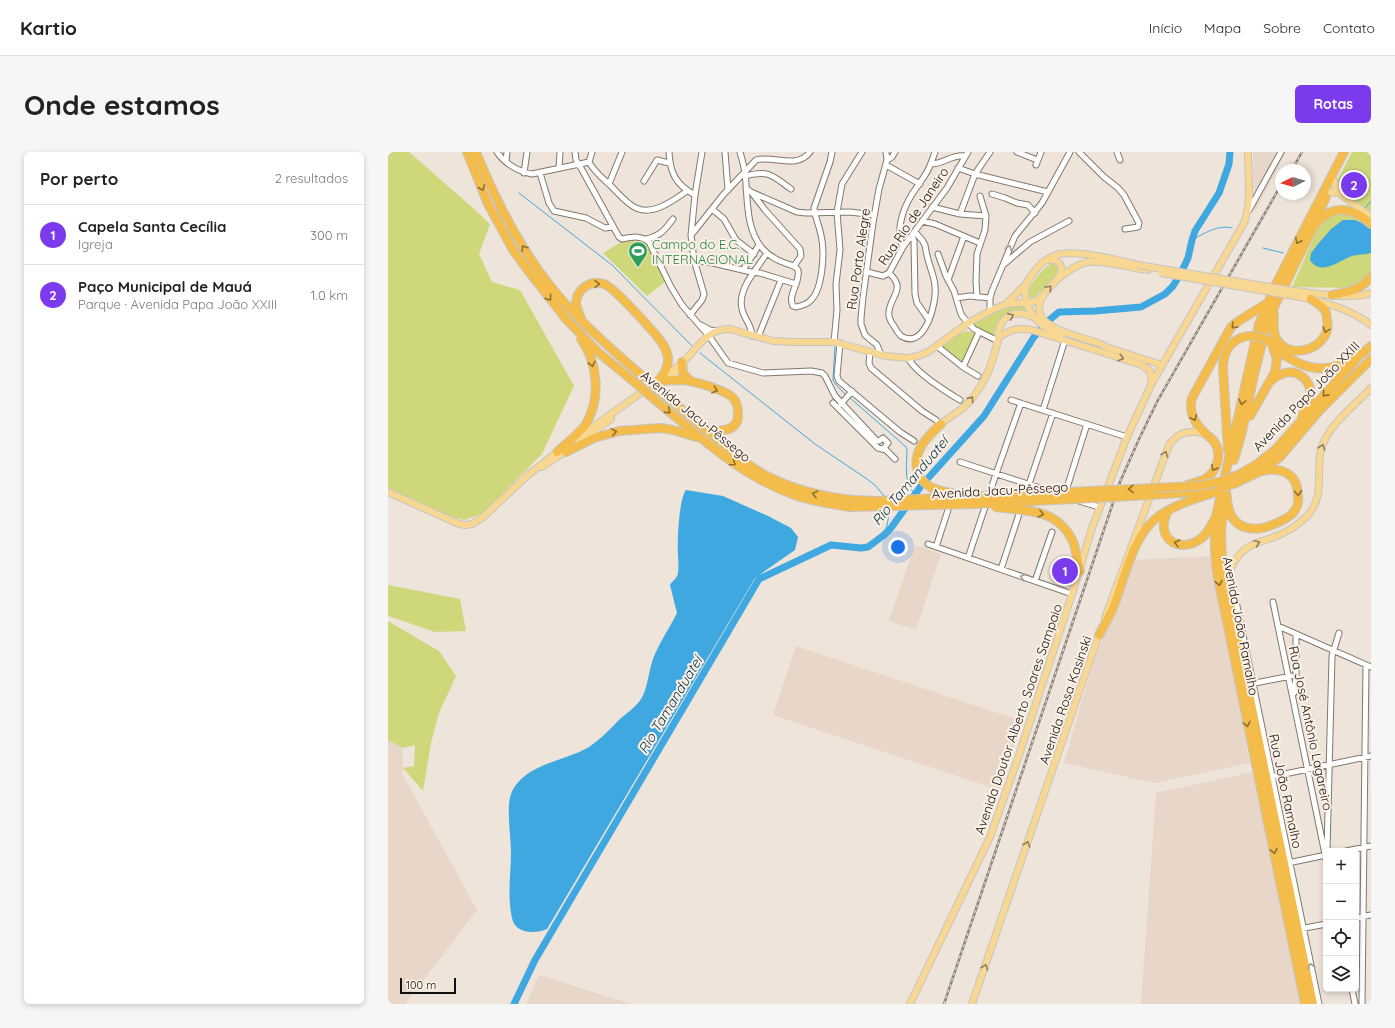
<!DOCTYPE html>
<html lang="pt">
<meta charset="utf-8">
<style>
:root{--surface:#fff;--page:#f6f6f6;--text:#222;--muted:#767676;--line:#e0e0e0;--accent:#7c3aed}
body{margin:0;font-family:Quicksand,sans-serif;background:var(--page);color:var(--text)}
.controls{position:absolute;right:12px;bottom:12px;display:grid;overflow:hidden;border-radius:6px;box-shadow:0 2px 6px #0003}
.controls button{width:36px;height:36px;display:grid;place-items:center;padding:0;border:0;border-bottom:1px solid var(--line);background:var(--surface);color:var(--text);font:20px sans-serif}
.compass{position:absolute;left:887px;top:12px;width:36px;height:36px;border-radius:50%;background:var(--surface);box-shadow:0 2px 6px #0003;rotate:264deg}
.scale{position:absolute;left:12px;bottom:10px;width:56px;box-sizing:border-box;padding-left:4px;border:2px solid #130f0c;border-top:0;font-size:11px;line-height:14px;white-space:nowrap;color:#130f0c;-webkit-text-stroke:3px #fcf1e7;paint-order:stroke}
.you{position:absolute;left:510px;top:395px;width:14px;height:14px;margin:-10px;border:3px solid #fff;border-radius:50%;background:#1a73e8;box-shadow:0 0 0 6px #1a73e833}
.badge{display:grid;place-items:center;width:26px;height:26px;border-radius:50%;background:var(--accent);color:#fff;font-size:13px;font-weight:700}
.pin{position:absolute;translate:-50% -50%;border:2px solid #fff;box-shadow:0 1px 4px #0006}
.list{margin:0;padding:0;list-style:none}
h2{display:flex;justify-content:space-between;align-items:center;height:52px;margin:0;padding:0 16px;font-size:17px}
h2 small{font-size:13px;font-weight:400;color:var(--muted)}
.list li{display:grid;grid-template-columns:26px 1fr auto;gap:12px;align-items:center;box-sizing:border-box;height:60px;padding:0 16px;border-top:1px solid var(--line)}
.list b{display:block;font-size:15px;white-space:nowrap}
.list p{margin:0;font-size:13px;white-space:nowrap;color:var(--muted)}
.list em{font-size:13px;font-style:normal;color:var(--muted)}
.icon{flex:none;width:22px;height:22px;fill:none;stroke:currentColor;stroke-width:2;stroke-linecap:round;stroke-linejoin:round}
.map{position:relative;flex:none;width:983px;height:852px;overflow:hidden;border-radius:6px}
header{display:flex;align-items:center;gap:24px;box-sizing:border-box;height:56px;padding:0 20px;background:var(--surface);border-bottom:1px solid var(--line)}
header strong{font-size:19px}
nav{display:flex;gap:22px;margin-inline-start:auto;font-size:14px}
.intro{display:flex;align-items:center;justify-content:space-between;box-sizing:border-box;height:96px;padding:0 24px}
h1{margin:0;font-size:28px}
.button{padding:10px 18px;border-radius:6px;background:var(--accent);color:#fff;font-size:14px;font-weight:700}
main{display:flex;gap:24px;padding:0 24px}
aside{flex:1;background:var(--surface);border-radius:6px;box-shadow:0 2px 6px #0003}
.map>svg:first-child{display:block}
.built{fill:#e8d7c8}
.green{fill:#cfd77b}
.water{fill:#40a8e1}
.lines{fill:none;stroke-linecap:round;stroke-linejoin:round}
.stream{stroke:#40a8e1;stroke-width:1}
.river{stroke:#40a8e1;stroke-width:7}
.minor-casing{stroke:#81786f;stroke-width:7}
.major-casing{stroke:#c6c5c5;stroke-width:8}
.highway-casing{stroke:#c6c5c5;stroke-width:10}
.minor{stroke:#fff;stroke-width:5}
.major{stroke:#f8d792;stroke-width:6}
.highway{stroke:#f4bc4a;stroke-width:8}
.rail-casing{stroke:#8a837c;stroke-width:2.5}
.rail{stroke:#fcf1e7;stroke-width:1;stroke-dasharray:3;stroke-linecap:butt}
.major-bridge-casing{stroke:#c6c5c5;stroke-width:8;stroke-linecap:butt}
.highway-bridge-casing{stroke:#c6c5c5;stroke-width:10;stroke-linecap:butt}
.major-bridge{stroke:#f8d792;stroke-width:6}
.highway-bridge{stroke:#f4bc4a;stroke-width:8}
.oneway{stroke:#8f6e2e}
.oneway2{stroke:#a19f9e}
.oneway3{stroke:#917d56}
.labels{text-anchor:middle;stroke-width:4;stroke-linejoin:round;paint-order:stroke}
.street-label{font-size:13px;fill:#130f0c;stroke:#fcf1e7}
.leisure-label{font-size:13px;fill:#27864d;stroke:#fcf1e7;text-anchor:start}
.water-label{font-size:14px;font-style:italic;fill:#033148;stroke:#fcf1e7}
</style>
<header>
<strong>Kartio</strong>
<nav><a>Início</a><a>Mapa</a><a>Sobre</a><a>Contato</a></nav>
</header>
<div class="intro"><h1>Onde estamos</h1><a class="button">Rotas</a></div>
<main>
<aside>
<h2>Por perto<small>2 resultados</small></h2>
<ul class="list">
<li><span class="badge">1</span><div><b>Capela Santa Cecília</b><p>Igreja</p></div><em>300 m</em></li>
<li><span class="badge">2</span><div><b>Paço Municipal de Mauá</b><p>Parque · Avenida Papa João XXIII</p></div><em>1.0 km</em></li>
</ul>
</aside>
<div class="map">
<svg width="983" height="852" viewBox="0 0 983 852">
<rect width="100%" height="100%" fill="#eee4d9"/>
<!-- built -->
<path class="built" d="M865,0H898L867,60L865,29Z
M527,393L553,402L528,478L501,469Z
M822,404L862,611L767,631L676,611L706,508L745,408Z
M408,494L634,569L611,638L385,563Z
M0,562L15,566V623L89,758L17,852H0Z
M865,620L913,852H753L768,641Z
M151,823L243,852H138Z"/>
<!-- green -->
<path class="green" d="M0,0H21C48,24 76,47 102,72L91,102L104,130L132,138L186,234L154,302L94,362L76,368L31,356L0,342Z
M964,0H983V61L950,36L949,29Z
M948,61H958L983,74V119L974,132L958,136L904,135L931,74L940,64Z
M246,86L256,89L262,95L277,130L259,144L215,101L233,90Z
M662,112H666L671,116V122L648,144L643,146L640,143C640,132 653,119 662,112Z
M630,152L637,154L643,162H619L609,172L605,184L584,174L587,170L615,155Z
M580,179L588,183L574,212L552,195L569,182Z
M0,433L72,447L78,479L47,480L0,464Z
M0,469L51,499L68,524L51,561L43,591L35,639L15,616L26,614L27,593L15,596L0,588Z"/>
<!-- water -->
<path class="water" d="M955,68H967L983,75V101C977,103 970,102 964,104C952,108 933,125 922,108L923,101L930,92L943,77Z
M298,338L335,344L380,364L403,376L410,385L407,398L367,426L159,777C147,782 127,782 124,766C119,742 123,723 123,700C123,685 118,655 123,642C136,611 176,610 201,595C213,587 223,576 233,566C239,561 246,556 251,550C260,539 260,520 265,507C270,493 282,475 289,461L282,433C285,428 289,427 290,421C291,415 290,408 290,402C289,389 291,347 298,338Z"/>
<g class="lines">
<!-- stream -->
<path class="stream" d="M131,41L224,113L304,194
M977,56L983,49
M804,88C815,82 830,72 844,76
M875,96L895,101
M447,194L445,228L448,233L458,243
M312,201L427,292L479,327L487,333L496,344
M462,246L517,294L519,297C519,313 515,330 527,342
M496,383C499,374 502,366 499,357"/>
<!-- river -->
<path class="river" d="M126,852L147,808L371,427L443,393L473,396L480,395L496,383L503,376L533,334L596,264L646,185L660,169L671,160L707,159L753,155L777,142L785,134L793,121L800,106L804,88L807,79L831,41L841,12L842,0"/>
<defs>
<path id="minor" d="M109,0C116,11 131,20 144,22L201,10
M187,0L188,8L193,16L231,85L234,87C244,85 253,83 261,90L283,135L294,153L321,184L340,211L375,221L423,219L434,221L437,224L447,244L489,289H491L495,286L500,291L495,297
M281,0C282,21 288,33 307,43
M337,0L340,38
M352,0C354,7 356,14 357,21C360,45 357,76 374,96C380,103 388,108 397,111C402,113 407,113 410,118C413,130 399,143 405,154L408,155C412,154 418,153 422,149C435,138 437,99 433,83C431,73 427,65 426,56L442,10L444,0
M629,0L649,8
M691,0L716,25L730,36L736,43L751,71L750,75L737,77
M729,0L732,8
M499,8L504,5L507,0
M118,9L119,0
M201,10C206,20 216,27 224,35C231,42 239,52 248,56C265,64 286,48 299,39
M201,10L204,0
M543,12C555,12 565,2 577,4
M498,13L532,32
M648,13L653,0
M171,16L172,0
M570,16L587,22L660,40
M136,21L139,0
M152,21L161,51L166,59L198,66L217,76L225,75
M357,24C382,18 383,23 403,37
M256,29L269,8L281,11
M221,32L234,0
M358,36L363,40L409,60L418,61L462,60L486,63
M364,41L377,58L412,97L413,104L406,114
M604,42L617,46L629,51L640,53L647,61
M544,55L572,62L598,64
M324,57L336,67L348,88L366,102
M861,58L893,0
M572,62L587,22L602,0
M534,69L547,72L592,91
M304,82L335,43L368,8C386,3 408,18 422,0
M524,83L526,89L527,142L529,151L541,168
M258,87C272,84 277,78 285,67
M515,95C507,80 515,57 523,44C527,37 533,30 537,23C542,16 544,8 547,0
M550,102L558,124L566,139L572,159L574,164L586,177L610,189
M306,108L325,111L363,120L372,121L408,132
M615,113L642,90L681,69
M355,118L371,93
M479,120L495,124L501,121L515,95L559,36L580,0
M501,121C519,137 502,144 501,160C500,165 503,170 506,174C508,178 510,181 513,184C537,199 549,150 547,135C547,128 544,121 542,114C540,108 538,100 537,93L534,88L527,80
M560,128L576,84
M589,145L588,129L589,102L597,78L598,64L592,44
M568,146L582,144L602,146
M602,159V146L604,139L627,84L654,51L682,0
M302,163L314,148L316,142L306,108L303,83L307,43L314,0
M313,173L322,178L329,179
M364,184C364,173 356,167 354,157C349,137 369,117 379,101
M370,185L393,128
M446,190L449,158L448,132L452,98L449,60L454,32L474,0
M452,191L449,224L451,229L512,280L526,289
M549,194L575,215L590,224
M482,200L481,211L483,216L534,259L548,268
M493,203L489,193L477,183L473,172V166L475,145L485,71L491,37L499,8L498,0
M520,206C528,221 557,239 572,248
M575,215L591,180
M623,248L739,285
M445,251L490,296L498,298L507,307
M453,252L464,239
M655,258L677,188
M572,310L661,339
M677,342L699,272
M637,344L665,261
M691,349L711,355
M540,392L684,442
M548,395L560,358
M580,406L608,322L633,251
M613,417L633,356
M647,429L664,380
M844,430L931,852
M885,450L938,707
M890,474L983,515
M862,532L903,524
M906,541L908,525V482
M882,625L983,604
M939,699L944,504L951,481
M958,699L983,694
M900,711L938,703
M968,766L983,763
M912,777L938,772
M964,837L967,852
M974,852L978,513"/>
<path id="major" d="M946,29L951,41
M934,42L943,40L951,41L983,65
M659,108H667L672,112L674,118L671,125
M760,118C744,116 714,108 700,110C682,113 638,147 655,167C666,180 697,186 713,192L718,195L774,213
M906,139C929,141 961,148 983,141
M906,144C933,149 961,156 983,173
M618,152L638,132
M674,182C669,181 664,179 660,177C646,169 633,149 638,133C639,128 643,124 646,120C652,112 659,106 668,103C687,97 730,108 750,113
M610,186C621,178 630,175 644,178L754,213L762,219L764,231
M274,226C281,221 288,216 295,210C309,197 319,176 342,177L385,189L405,190H446L498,204L520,206L530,204L540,200L580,171L602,159L618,152L644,150L653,146
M278,228L296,214
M553,272C560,266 568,261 575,256C586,247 599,225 603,212C606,204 608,196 610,188C611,181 610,174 616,168C624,158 636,161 647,166
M189,286L267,231
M190,291L223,267
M154,315L181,297
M0,340L71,372L78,373L84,372L94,366L140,323L172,298
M838,431C841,423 843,413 849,406C859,391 875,390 891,383C901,379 911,372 919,364C939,343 926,319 934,294C942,272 967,253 983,236
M717,466L781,293C790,280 802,277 817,282
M522,852L602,685L630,606L684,442L704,376L739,285L764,231L856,71C864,50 860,23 860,0
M584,852L712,479"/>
<path id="highway" d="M79,0L100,52L111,72L125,98L142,121L178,167L210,200L251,234
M88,0C111,57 140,113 183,158C207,183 233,206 259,228
M929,71C945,51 966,56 983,72
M944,143C960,140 973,138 983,125
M886,161C886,170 884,180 889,188C904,211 945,194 939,168C939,164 938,159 935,156C932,153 927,150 923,147
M193,166C191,162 189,157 188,152C188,138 202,127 216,132C226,135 267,181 274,191C277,195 279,200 280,205C281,215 276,223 269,230
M881,189C905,214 933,226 965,207
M294,210C293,220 296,224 303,229
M835,216L840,299
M276,229C282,228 288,228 294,228C306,229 339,238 346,247C349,251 350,257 350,262C351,280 331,280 318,277
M883,229C886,226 890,223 894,222C909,216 924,228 922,244C921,251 917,258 914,264
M274,241C294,257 313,274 333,290C347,302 361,315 377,323C405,338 435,345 466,348
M266,247C309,282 351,323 404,342C422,349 442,352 461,355
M862,264L887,220L889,207L885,196
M553,272C540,284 523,300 530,320C532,327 537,332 544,336C554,340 567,342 578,343
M169,300C179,291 191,282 198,272C213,246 210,211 193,187
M178,300L206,286L231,279L273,276L285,278L308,285
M846,308L854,280L866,223L879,172L886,155L923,80L938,45
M850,323L869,312L887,298L971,204L983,194
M848,331L871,320L892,305L932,258L983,207
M799,333C805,331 811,330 817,327C829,320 834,303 827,291C825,287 821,285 818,282C807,272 800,261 804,246L843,175L849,170L878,152
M838,339C839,345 839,352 841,358C847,378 867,380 884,373C891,370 900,367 905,361C909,356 911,350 910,344C910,321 893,315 874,319
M763,343L819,339
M836,352L833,380L834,411L925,852
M780,359C766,384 789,402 811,388C818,384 822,376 826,368
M686,392L692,419
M711,483C716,474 721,465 725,456C737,427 744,383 771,364C788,352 809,346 828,340L833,336
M917,852L831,431C826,408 826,387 828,364L871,172L888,132L956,0"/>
</defs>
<!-- minor casing -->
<use href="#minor" class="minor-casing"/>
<!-- major casing -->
<use href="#major" class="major-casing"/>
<!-- highway casing -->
<use href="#highway" class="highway-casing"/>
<!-- minor -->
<use href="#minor" class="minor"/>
<!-- major -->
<use href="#major" class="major"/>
<!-- highway -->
<use href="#highway" class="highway"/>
<defs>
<path id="rail" d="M904,18L914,0
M556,852L732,330L751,287L770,248L893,33"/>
</defs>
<!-- rail casing -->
<use href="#rail" class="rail-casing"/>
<!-- rail -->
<use href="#rail" class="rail"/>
<defs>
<path id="major-bridge" d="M750,113L906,139
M773,121L906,144"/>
<path id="highway-bridge" d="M835,216C835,189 858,176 881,189
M259,228L274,241
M251,234L266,247
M833,336L848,331
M466,348L489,349L808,334L831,330L850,323
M461,355L587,352L763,343
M607,355C640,359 671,356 686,392"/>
</defs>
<!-- major-bridge casing -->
<use href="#major-bridge" class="major-bridge-casing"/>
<!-- highway-bridge casing -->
<use href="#highway-bridge" class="highway-bridge-casing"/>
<!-- major-bridge -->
<use href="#major-bridge" class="major-bridge"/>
<!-- highway-bridge -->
<use href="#highway-bridge" class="highway-bridge"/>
</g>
<!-- one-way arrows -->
<defs><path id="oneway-chevron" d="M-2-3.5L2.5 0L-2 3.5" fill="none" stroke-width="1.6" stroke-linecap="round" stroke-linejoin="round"/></defs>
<g class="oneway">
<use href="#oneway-chevron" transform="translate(94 36) rotate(67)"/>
<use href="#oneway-chevron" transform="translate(910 89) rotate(117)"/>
<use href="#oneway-chevron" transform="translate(136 96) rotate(-122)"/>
<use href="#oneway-chevron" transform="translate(209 132) rotate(-1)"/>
<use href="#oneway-chevron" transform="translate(161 146) rotate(52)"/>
<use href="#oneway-chevron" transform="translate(846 174) rotate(134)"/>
<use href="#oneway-chevron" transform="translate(938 178) rotate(107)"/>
<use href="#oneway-chevron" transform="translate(204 212) rotate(76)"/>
<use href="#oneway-chevron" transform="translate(327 238) rotate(19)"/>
<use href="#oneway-chevron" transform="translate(937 242) rotate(132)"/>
<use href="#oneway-chevron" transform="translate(854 250) rotate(103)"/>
<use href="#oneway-chevron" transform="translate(280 259) rotate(40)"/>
<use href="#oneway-chevron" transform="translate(806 266) rotate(65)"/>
<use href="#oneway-chevron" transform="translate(226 280) rotate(-10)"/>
<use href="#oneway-chevron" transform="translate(345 311) rotate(35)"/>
<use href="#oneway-chevron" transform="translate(826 316) rotate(120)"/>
<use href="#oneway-chevron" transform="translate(743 337) rotate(177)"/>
<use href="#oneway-chevron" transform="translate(910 341) rotate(85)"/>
<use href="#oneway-chevron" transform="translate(427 342) rotate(-166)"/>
<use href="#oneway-chevron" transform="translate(653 362) rotate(14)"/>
<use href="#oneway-chevron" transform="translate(789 391) rotate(-166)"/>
<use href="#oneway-chevron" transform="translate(831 431) rotate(79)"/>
<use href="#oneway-chevron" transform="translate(859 572) rotate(78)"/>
<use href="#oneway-chevron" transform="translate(886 699) rotate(78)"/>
</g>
<g class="oneway2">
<use href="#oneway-chevron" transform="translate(621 96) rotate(-66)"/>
<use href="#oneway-chevron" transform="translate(635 425) rotate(-161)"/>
<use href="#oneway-chevron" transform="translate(923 814) rotate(-102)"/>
</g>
<g class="oneway3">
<use href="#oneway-chevron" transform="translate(661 136) rotate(-47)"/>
<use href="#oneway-chevron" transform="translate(623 164) rotate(-24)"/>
<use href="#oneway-chevron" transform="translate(733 206) rotate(18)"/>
<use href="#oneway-chevron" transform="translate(583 247) rotate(-52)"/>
<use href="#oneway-chevron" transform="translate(934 295) rotate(-72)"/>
<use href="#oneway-chevron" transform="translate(777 302) rotate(-69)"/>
<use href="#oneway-chevron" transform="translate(869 391) rotate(-22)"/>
<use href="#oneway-chevron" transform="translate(639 692) rotate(-71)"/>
<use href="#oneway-chevron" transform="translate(597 815) rotate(-71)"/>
</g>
<!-- icons -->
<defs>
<symbol id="stadium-pin" viewBox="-11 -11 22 30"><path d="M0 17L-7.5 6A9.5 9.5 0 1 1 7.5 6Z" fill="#2e9e5b" stroke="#fcf1e7"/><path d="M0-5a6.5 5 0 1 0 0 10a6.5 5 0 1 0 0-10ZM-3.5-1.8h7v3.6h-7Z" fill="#fff"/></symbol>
</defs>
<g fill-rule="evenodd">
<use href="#stadium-pin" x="239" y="88" width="22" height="30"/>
</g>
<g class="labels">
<!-- street labels -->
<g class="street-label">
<text transform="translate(525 64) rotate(-56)" y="5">Rua Rio de Janeiro</text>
<text transform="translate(470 107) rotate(-82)" y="5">Rua Porto Alegre</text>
<text transform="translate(918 244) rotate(-46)" y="5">Avenida Papa João XXIII</text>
<text transform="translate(308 264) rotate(39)" y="5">Avenida Jacu-Pêssego</text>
<text transform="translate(612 338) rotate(-3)" y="5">Avenida Jacu-Pêssego</text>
<text transform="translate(853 474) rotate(79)" y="5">Avenida João Ramalho</text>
<text transform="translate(677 548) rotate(-71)" y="5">Avenida Rosa Kasinski</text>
<text transform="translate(630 567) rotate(-71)" y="5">Avenida Doutor Alberto Soares Sampaio</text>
<text transform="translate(923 576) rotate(78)" y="5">Rua José Antônio Lagareiro</text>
<text transform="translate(898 639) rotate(78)" y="5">Rua João Ramalho</text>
</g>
<!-- leisure labels -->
<g class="leisure-label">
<text x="264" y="97">Campo do E.C.<tspan x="264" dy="15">INTERNACIONAL</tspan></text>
</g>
<!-- water labels -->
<g class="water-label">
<text transform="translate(522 329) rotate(-50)" y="5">Rio Tamanduateí</text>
<text transform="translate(282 553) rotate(-59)" y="5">Rio Tamanduateí</text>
</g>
</g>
</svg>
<div class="controls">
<button>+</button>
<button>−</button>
<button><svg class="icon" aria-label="locate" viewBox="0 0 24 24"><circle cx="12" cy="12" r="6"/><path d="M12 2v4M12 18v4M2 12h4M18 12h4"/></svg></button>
<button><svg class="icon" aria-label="layers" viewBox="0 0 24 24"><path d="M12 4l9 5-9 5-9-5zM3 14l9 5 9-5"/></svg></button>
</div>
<svg class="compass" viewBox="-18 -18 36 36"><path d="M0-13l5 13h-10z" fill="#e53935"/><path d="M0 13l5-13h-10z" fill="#767676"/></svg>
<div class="scale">100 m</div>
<div class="you"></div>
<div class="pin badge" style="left:677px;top:419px">1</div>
<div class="pin badge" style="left:966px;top:33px">2</div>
</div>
</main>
